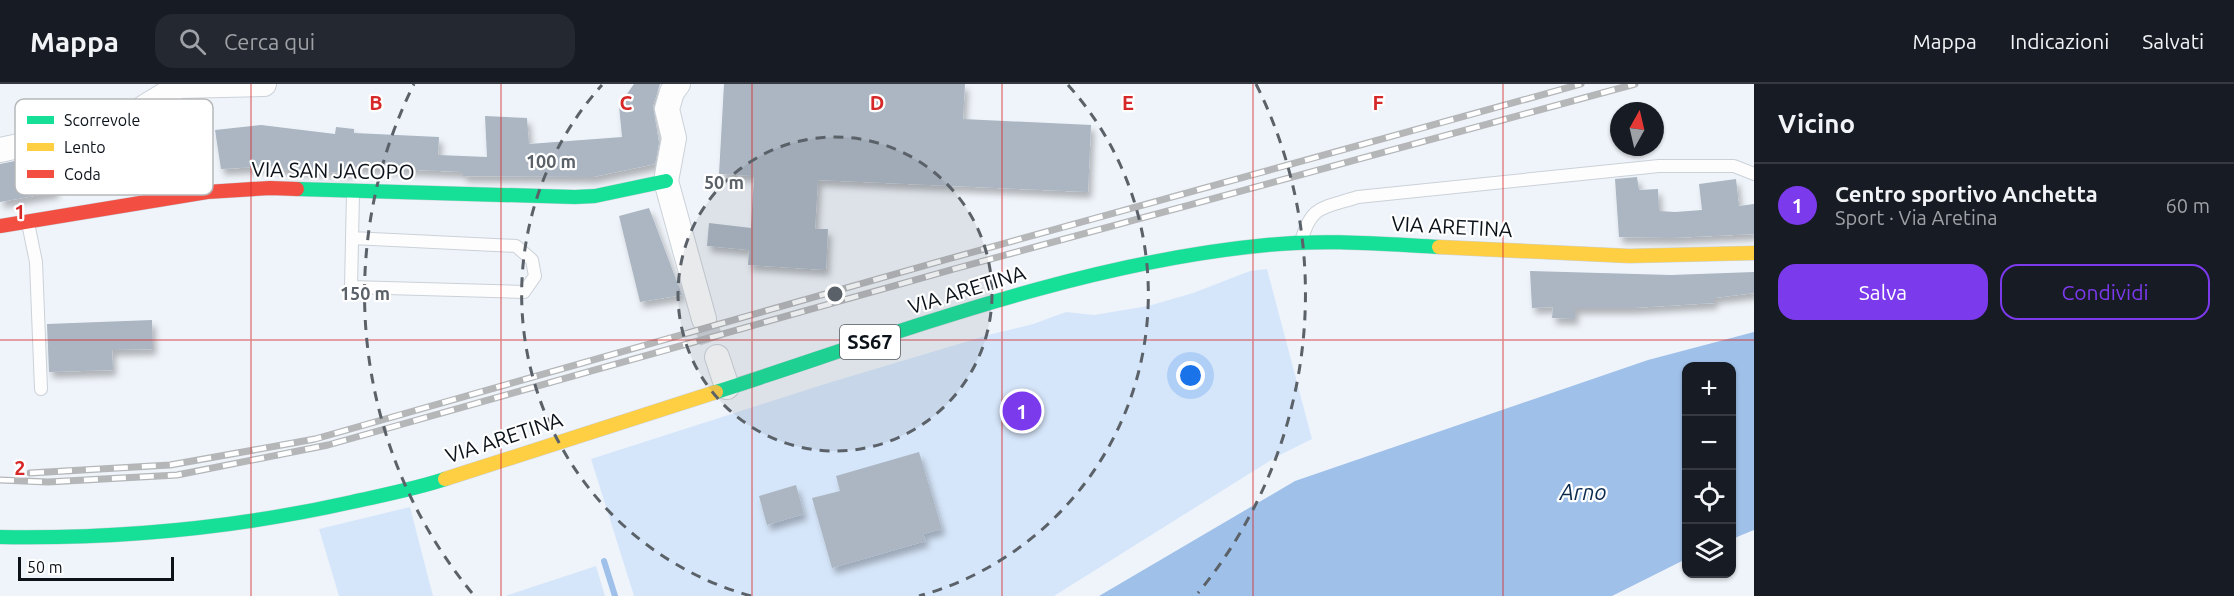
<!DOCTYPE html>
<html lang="it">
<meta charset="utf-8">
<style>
:root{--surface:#171b24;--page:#242831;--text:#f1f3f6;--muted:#9ea1a6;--line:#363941;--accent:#7c3aed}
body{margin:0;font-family:Ubuntu,sans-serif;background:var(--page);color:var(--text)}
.controls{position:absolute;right:18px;bottom:18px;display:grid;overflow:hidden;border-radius:12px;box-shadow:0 2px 4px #0004}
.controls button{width:54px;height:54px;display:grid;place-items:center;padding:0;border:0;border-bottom:2px solid var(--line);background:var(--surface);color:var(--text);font:30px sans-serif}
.compass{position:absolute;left:1610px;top:18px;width:54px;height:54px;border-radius:50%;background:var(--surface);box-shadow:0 2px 4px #0004;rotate:8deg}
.scale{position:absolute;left:18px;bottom:15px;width:156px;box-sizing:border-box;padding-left:6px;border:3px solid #0b121a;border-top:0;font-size:16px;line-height:21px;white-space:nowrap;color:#0b121a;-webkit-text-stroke:4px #fff;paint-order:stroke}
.you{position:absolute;left:1191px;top:292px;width:21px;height:21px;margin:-15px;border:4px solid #fff;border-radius:50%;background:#1a73e8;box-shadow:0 0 0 9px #1a73e833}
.badge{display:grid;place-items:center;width:39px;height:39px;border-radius:50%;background:var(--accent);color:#fff;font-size:20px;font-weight:700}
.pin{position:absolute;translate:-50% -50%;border:3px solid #fff;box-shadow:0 2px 6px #0006}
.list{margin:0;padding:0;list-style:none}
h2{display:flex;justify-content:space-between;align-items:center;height:78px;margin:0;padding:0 24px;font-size:26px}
h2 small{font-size:20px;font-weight:400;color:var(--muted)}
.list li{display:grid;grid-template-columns:39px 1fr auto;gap:18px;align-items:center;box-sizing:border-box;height:84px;padding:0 24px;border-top:2px solid var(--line)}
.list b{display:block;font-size:22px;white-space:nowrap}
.list p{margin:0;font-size:20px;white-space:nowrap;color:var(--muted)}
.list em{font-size:20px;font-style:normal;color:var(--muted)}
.actions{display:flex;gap:12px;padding:18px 24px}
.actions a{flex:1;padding:14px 0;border:2px solid var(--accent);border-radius:18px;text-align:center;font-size:21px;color:var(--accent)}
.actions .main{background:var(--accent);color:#fff}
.icon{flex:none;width:33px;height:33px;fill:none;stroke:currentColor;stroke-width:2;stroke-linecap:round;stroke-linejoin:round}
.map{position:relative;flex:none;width:1754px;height:512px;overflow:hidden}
header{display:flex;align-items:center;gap:36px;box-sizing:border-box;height:84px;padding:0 30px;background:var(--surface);border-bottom:2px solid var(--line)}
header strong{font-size:28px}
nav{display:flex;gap:33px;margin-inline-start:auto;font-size:21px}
.search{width:420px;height:54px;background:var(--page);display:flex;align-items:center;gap:15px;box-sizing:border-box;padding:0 21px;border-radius:18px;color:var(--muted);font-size:22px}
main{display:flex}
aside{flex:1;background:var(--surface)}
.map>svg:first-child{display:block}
.green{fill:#d6e6fa}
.water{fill:#9fc0e9}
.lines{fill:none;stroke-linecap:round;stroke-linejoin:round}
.stream{stroke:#9fc0e9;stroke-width:6}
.building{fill:#abb6c2;filter:url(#shadow)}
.street-tunnel{stroke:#cdd2d8;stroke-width:24;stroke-dasharray:24 12;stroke-linecap:butt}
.lane-casing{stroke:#cbd1d8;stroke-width:14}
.street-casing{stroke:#cbd1d8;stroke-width:26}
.fast-casing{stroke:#cbd1d8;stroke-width:15}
.slow-casing{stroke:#cbd1d8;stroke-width:15}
.jam-casing{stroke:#cbd1d8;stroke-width:15}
.lane{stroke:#fdfdfe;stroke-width:12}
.street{stroke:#fdfdfe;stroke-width:24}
.fast{stroke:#16e098;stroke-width:14}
.slow{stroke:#ffcf43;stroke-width:14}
.jam{stroke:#f24e42;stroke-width:14}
.rail-casing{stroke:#b4b6b8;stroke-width:7}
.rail{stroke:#fff;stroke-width:4.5;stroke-dasharray:14;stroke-linecap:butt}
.grid{fill:none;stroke:#d62828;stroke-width:1.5;stroke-opacity:0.55}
.ring{fill:none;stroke:#5b6168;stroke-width:3;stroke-dasharray:10 8}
.labels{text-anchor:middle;stroke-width:4.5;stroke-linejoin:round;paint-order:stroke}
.shield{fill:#fff;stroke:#54595f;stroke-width:1.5}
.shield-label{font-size:20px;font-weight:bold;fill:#0b121a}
.street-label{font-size:21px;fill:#0b121a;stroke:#fff}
.water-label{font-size:22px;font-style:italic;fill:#0b2a4e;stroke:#fff}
.key{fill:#fff;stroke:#b6b8ba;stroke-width:1.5}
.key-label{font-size:16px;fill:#0b121a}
.grid-label{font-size:20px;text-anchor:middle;font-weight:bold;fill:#d62828;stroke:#fff;stroke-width:4.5;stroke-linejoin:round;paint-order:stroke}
.centre{fill:#5b6168;stroke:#fff;stroke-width:3}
.ring-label{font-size:18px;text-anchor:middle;font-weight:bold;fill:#5b6168;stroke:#fff;stroke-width:4.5;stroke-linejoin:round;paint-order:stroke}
</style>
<header>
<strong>Mappa</strong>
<div class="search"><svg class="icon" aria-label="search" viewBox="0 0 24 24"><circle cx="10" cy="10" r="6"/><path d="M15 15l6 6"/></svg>Cerca qui</div>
<nav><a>Mappa</a><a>Indicazioni</a><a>Salvati</a></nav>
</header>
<main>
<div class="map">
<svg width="1754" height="512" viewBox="0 0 1754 512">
<defs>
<filter id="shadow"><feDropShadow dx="3.5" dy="6" stdDeviation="3" flood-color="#0004"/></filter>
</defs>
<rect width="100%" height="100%" fill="#eff4fa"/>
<!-- green -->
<path class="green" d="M1267,185L1312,355L1276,373L1054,512H634L591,375L825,300L992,250L1033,240L1066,228L1094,231L1148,222L1193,209L1250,187Z
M410,423L433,512H339L319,445Z
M596,482L605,512H505Z"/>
<!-- water -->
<path class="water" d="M1754,248V446L1732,455V282H1686V475L1612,512H1099L1295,397L1648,276Z"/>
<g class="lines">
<!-- stream -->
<path class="stream" d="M604,477L615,512"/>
</g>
<!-- building -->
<path class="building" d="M634,0H660L653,22L659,59L655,80L593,93L463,92V88L350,83L349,89L275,85V82L221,85L215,46L261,41L335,50L336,43L354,45V49L439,53L438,71L487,73L485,32L527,34L529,60L622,53L619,21Z
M724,0H965L963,35L1091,41L1088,108L818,96L815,145H828L826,186L748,181L749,166L707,162L709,139L751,144L754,92L719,90Z
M49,70L56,108L0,118V80Z
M1637,93L1639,106L1658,105L1659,127L1675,128L1702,126L1699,100L1736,95L1739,122L1754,120V150L1671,154L1619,153L1615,95Z
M649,124L682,211L640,218L619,132Z
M1530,187L1671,191L1754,188V209L1714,214V219L1632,224H1575V235L1552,234L1553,223L1532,224Z
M152,236L153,265L112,266L113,286L49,288L47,240Z
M919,368L942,445L923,450L926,457L832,484L812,414L840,407L836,392Z
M796,401L804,430L767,441L759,412Z"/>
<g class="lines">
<!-- street-tunnel -->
<path class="street-tunnel" d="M704,235L717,273"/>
<defs>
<path id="lane" d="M28,139L36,178L41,305
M352,154L516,162L532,176L535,192L524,208L351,203L353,110
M1301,158C1311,120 1324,124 1358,113L1659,82H1734L1754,90"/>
<path id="street" d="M678,0L672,8L667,25L674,54L666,97L704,235
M0,66L105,43L130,32L179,2L264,0
M717,273L727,303"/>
<path id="fast" d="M297,105L575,113L595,112L666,97
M716,308C896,250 1077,179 1267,161C1324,155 1382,160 1439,163
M0,453C119,455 236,444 352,418C383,411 415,405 445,395"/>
<path id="slow" d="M1439,163L1629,172L1754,169
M445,395L716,308"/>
<path id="jam" d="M0,142L207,108L270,104L297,105"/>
</defs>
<!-- lane casing -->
<use href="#lane" class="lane-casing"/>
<!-- street casing -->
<use href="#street" class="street-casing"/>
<!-- fast casing -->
<use href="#fast" class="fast-casing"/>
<!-- slow casing -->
<use href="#slow" class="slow-casing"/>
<!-- jam casing -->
<use href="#jam" class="jam-casing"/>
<!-- lane -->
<use href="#lane" class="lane"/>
<!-- street -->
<use href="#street" class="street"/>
<!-- fast -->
<use href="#fast" class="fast"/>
<!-- slow -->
<use href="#slow" class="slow"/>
<!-- jam -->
<use href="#jam" class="jam"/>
<defs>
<path id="rail" d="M30,389L170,381L315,355L948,175L1581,0
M0,396L48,398L177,391L328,361L954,185L1635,0"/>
</defs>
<!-- rail casing -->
<use href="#rail" class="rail-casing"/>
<!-- rail -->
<use href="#rail" class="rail"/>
</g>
<!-- grid -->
<path class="grid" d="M251,0V512M501,0V512M752,0V512M1002,0V512M1253,0V512M1503,0V512M0,256H1754"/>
<!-- distance rings -->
<circle cx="835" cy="210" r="157" fill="#5b6168" fill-opacity=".12"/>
<g class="ring">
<circle cx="835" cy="210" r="157"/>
<path d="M751 512A313 313 0 0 1 602 1M1068 1A313 313 0 0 1 919 512"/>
<path d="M472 509A470 470 0 0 1 414 0M1256 0A470 470 0 0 1 1198 509"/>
</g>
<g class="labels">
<!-- shield labels -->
<rect class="shield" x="840" y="241" width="60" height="34" rx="4.5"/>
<g class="shield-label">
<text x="870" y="265">SS67</text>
</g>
<!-- street labels -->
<g class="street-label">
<text transform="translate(333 87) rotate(1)" y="7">VIA SAN JACOPO</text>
<text transform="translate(1452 143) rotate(3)" y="7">VIA ARETINA</text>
<text transform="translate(967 206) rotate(-17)" y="7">VIA ARETINA</text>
<text transform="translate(504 354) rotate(-18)" y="7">VIA ARETINA</text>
</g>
<!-- water labels -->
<g class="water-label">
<text x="1583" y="416">Arno</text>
</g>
</g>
<!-- legend -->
<rect x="15" y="15" width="198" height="96" rx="9" class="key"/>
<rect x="27" y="32" width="27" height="8" fill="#16e098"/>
<rect x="27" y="59" width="27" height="8" fill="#ffcf43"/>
<rect x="27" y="86" width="27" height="8" fill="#f24e42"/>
<g class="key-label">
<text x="64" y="42">Scorrevole</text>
<text x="64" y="69">Lento</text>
<text x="64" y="96">Coda</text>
</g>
<g class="grid-label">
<text x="376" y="26">B</text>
<text x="626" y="26">C</text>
<text x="877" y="26">D</text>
<text x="1128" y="26">E</text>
<text x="1378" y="26">F</text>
<text x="20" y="135">1</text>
<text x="20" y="391">2</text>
</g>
<circle cx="835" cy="210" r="9" class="centre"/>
<g class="ring-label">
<text x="551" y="84">100 m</text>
<text x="724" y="105">50 m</text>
<text x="365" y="216">150 m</text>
</g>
</svg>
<div class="controls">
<button>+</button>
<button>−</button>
<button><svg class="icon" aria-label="locate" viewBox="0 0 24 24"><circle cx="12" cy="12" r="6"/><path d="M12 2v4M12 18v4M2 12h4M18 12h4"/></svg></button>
<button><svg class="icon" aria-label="layers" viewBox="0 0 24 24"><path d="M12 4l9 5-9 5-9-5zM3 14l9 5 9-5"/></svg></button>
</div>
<svg class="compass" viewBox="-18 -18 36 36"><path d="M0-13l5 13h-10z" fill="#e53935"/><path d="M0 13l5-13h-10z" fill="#9ea1a6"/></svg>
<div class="scale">50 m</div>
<div class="you"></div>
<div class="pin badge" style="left:1022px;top:327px">1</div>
</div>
<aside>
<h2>Vicino<small></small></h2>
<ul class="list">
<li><span class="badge">1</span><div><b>Centro sportivo Anchetta</b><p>Sport · Via Aretina</p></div><em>60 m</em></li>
</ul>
<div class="actions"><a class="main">Salva</a><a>Condividi</a></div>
</aside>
</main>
